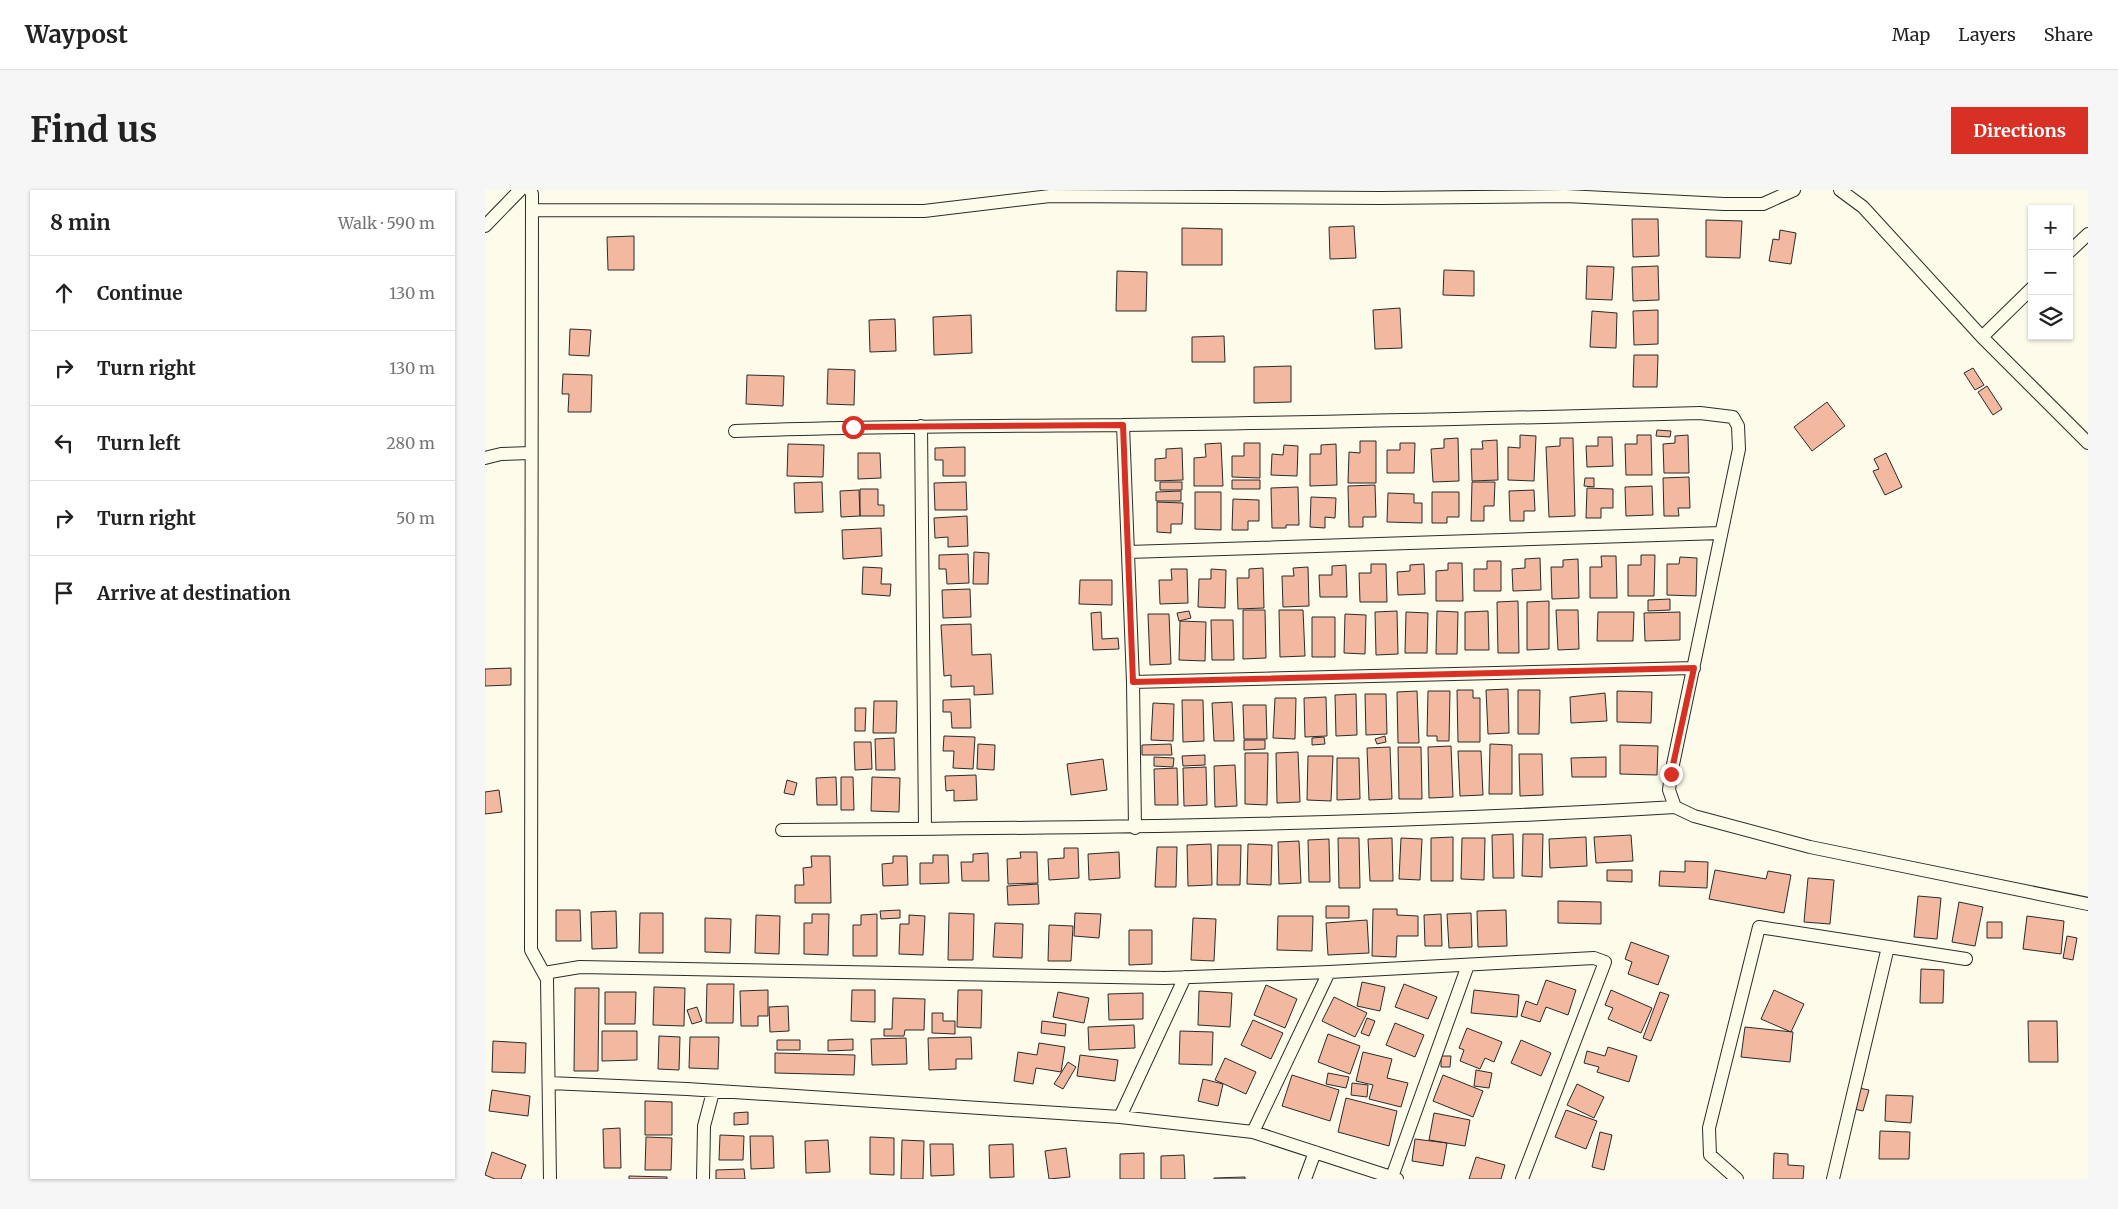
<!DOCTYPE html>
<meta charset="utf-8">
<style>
:root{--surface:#fff;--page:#f6f6f6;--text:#222;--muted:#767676;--line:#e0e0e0;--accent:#d93025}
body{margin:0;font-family:Merriweather,serif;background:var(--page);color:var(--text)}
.controls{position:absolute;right:15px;top:15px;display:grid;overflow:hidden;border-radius:0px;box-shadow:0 1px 4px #0004}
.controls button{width:45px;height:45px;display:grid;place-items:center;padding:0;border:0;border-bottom:1px solid var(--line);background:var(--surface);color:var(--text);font:25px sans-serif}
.stop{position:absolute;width:15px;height:15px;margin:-11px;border:4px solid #d93025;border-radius:50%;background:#fff}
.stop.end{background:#d93025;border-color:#fff;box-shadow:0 1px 5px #0008}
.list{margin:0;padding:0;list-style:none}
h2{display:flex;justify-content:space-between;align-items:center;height:65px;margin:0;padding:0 20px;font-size:21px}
h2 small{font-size:16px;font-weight:400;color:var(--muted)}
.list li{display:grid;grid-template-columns:32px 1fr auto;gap:15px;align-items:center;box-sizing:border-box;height:75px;padding:0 20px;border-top:1px solid var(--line)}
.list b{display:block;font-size:19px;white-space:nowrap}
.list em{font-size:16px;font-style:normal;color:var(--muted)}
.icon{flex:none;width:28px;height:28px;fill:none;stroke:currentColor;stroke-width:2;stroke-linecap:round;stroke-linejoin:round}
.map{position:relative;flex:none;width:1603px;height:989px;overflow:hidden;border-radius:0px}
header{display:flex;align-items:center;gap:30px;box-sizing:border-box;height:70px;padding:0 25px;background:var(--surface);border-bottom:1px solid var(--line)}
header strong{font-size:24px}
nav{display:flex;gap:28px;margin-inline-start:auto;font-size:18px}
.intro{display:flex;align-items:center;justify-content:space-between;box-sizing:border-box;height:120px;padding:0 30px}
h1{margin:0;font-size:35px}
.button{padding:12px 22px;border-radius:0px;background:var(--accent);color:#fff;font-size:18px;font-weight:700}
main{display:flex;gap:30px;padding:0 30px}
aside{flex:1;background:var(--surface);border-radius:0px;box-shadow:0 1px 4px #0004}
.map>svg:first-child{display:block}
.building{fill:#f2b8a0;stroke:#2b2b2b}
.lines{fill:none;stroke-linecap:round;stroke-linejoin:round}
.minor-casing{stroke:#2b2b2b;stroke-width:14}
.minor{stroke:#fdfbea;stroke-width:12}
.route{stroke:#d93025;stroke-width:6}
</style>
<header>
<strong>Waypost</strong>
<nav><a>Map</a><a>Layers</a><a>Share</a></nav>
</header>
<div class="intro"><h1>Find us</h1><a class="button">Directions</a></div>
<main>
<aside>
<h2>8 min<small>Walk · 590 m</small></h2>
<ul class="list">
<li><svg class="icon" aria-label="ahead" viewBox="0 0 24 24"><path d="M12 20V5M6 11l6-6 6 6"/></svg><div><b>Continue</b></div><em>130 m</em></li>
<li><svg class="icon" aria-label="right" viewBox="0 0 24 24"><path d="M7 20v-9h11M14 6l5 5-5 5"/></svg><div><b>Turn right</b></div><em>130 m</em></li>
<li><svg class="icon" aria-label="left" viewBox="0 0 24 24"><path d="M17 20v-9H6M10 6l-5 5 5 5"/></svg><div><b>Turn left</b></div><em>280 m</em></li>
<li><svg class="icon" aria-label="right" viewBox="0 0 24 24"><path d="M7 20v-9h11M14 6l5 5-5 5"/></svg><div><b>Turn right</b></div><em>50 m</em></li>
<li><svg class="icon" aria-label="arrive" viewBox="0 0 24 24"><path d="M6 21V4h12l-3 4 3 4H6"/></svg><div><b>Arrive at destination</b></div></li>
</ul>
</aside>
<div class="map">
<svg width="1603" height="989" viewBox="0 0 1603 989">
<rect width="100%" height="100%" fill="#fdfbea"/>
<!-- building -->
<path class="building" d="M1147,29H1173L1174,66L1148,67Z
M1221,30L1257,31L1255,68L1221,67Z
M869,36L871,68L845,69L844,37Z
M697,38L737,39V75H697Z
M1295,40L1311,43L1306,74L1284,71L1288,49L1294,50Z
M149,46V80H123L122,47Z
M1102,76L1129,77L1127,110L1101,109Z
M1173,76L1174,110L1148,111L1147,77Z
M959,80L989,81V106L958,105Z
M632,81L662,82L661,121H631Z
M915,118L917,158L890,159L888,120Z
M1173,120V154L1149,155L1148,121Z
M1107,121L1132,123L1131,158L1105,157Z
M486,125L487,163L449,165L448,127Z
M410,129L411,161L385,162L384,130Z
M85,139L106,140L104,166L84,165Z
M739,146L740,172H707V147Z
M1149,165H1173L1172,197H1148Z
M806,176V212L769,213V177Z
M1488,178L1499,195L1490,200L1479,183Z
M343,179L370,180L369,215L342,214Z
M78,184L107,185L106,222H83L84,204H77Z
M262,185L299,186L298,216L261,214Z
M1502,196L1517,219L1508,225L1493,202Z
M1342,212L1360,236L1327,261L1309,237Z
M1172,240L1186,241L1185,247L1171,246Z
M1035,245L1051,246L1049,291L1023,290V257L1035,258Z
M1152,245H1166L1167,285H1141L1140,254H1152Z
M1203,245L1204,283H1179L1178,254L1190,253V246Z
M1113,247H1127L1128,276L1102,277L1101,256H1113Z
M973,248L974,291L948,292L946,259L959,258V249Z
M1075,248H1088L1090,326L1064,327L1061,257L1075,256Z
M1012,250L1013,290L987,291L986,259H998L997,251Z
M875,251H891V293H863L864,262L875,263Z
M736,253L738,296H709V268L721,267L720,254Z
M759,253H775V288L747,287V266H759Z
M915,253H930L929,283H902V260H915Z
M303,254L339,255L338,287L302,286Z
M851,254L852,295L825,296V264H836V255Z
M799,255L813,256L812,286L786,285L787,264L798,265Z
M480,257V286H458V270H450V258Z
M697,258L698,290L670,291V269L681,268V259Z
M373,263H395L396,288L373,289Z
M1401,263L1417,297L1400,305L1388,281L1394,279L1389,269Z
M1204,287L1205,318H1193L1194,326H1179L1178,288Z
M1100,288H1109V297L1099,296Z
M747,290H775V299H747Z
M337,292L338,322L310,323L309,293Z
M481,292L482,320H450L449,293Z
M675,292H697V300H675Z
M987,292H1010L1009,316H999V331H986Z
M890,295L891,327H878V337H864L863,296Z
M1167,296L1168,325L1141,326L1140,297Z
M813,297L814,335H801V338H787L786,298Z
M1102,298L1128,299V318H1116V328H1101Z
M375,299H393V315H399V326H375Z
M374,300L375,326L356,327L355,301Z
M1049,300L1050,321H1039V331H1025L1024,301Z
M696,301V311H671V302Z
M710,302H736V340L710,339Z
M947,302H974V327H962V333H947Z
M903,303L929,304V313H937V333L902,332Z
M826,307L851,308L850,328L840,327V338L825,337Z
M748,309L774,310V331H763V340H747Z
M672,312L698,313L697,334H686V343L672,342Z
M482,326L483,356L463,357V347L450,348L449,328Z
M396,338L397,366L358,369L357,340Z
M489,362L504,363L503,394H488Z
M483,364L484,393L462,394L461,379H454V365Z
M1156,365H1170L1169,406H1143V375H1156Z
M1116,366H1131L1132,408H1105V377H1117Z
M1195,367L1212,368L1211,406L1182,405V374H1194Z
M1055,368L1056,400L1028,401L1027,379L1040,378V369Z
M1093,369L1094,408L1067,409L1066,377H1078V370Z
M1002,371H1016V401H989V379H1002Z
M963,373H977L978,411H951V381L963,380Z
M886,374H901L902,412H875L874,383H886Z
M939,374L940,404L913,405L912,382L925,381V375Z
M861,375L862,407H835L834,385H847V376Z
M378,377L397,378L396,394H406L405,406L377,404Z
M823,377L824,416L798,417L797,386H809L808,378Z
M778,378L779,418L753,419L752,388H764V379Z
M686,379H702L703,413L675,414L674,390H687Z
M726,379L741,380L740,418L713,417L714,389H726Z
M595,390H627V415L594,414Z
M485,399L486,427L458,428L457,400Z
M1185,409V420L1163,421V410Z
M1033,411L1034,463H1013L1012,412Z
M1064,411V459L1042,460V412Z
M758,420H780L781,468L758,469Z
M794,420H818L820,466L795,467Z
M1071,420H1093L1094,459L1073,460Z
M704,421L706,428L694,431L692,423Z
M912,421L913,464L891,465L890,422Z
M952,421L973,422L972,464H951Z
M1003,421L1004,460H980V422Z
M616,422L617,449L633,448L634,459L608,460L606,423Z
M921,422L943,423L942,463H920Z
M1113,422H1149L1148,451H1112Z
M1195,422V450L1160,451L1159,423Z
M663,424H684L686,474L665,475Z
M860,424L881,425L880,464L859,463Z
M827,427H850V467H827Z
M726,430H748L749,470H727Z
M695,431L721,432L720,471L694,470Z
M486,434L487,465L506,464L508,504L489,505V496L466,497V485L459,486L456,435Z
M26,478V495L0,496V479Z
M1023,499L1024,543L1003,544L1001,500Z
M972,500H988V508H995V552H973Z
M1033,500H1055L1054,544H1033Z
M932,501L934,553H913L912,502Z
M943,501H965L964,551H952V546H942Z
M1132,501L1167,502L1166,533L1132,532Z
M1120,503L1122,531L1086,533L1085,507Z
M871,504L872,545L851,546L850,505Z
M880,504H901L902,544L881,545Z
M841,507L842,546L820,547L819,508Z
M790,508H811L810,549L788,548Z
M485,509L486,538H467L466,522H458V510Z
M697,510H718L719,551L698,552Z
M389,511H412L411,543H388Z
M747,512L749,551H729L727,513Z
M668,513L689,514L688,551L666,550Z
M758,515H781L782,549H759Z
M370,518H381L380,541H370Z
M459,546L490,547L488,579L468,578L469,561H458Z
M900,546L901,552L892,554L890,549Z
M839,547L840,554L827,555V548Z
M409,548L410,580H391L390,549Z
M759,550H780V559L759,560Z
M369,552H386L387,579L370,580Z
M493,554L510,555L509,580L492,579Z
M686,554L687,565H657V555Z
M1005,554L1027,555V604H1004Z
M1135,555L1173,556L1172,585L1135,584Z
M966,556L968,607L944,608L943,557Z
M905,557L907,609L884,610L882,558Z
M913,557H936L937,609H914Z
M973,561H996L998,605L975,606Z
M813,562L815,612L792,613L791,563Z
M760,563H783L782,615L760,614Z
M1034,564H1057L1058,605L1035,606Z
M720,565V575L698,576L697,566Z
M823,566H848L846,611L822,610Z
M669,567L689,568L688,577L669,576Z
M1121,567V587H1087L1086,568Z
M852,568H874L875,609L852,610Z
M618,569L622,600L586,605L582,574Z
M750,575L752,616L730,617L729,576Z
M721,577L722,615L699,616L698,578Z
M692,578L693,615H670L669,579Z
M491,585L492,610L469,611V600L461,601L460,586Z
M351,587L352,615H332L331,588Z
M356,587H368L369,620H356Z
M387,587L415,588L414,622L386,621Z
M302,590L312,593L309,605L299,603Z
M14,600L17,622L0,624V602Z
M1028,644L1029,688H1008L1007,645Z
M1038,644H1058L1057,687L1037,686Z
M1146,645L1148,671L1111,673L1109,647Z
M968,647V691H946V648Z
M1101,647L1102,676L1065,678L1064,649Z
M853,648H874L875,698H854Z
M907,648L908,691H885L883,649Z
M916,648L937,649L935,690L914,689Z
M977,648H1000L999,690L976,689Z
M844,649L845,692H824L823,650Z
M814,651L816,693L794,694L793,652Z
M726,654L727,695L703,696L702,655Z
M763,654L787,655L786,695L762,694Z
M733,655H756L755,695H732Z
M672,657H692L691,697H670Z
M579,658H593L594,688L564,690L563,669L579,668Z
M535,662H552L553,693L523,694L522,669L536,668Z
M634,662L635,688L604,690L603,664Z
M503,663L504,691H477L476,672H488V664Z
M448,665H463L464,693L435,694V673H448Z
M326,666H345L346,713H310V695H319L318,678L327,677Z
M408,666H422L423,695L398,696L397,674L408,673Z
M1200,671L1223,672L1222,698L1174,696L1175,681L1200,682Z
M1122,680H1147V692L1122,691Z
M1230,680L1281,689L1283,681L1306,685L1299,723L1224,709Z
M1323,688L1349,690L1345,734L1319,732Z
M553,694L554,714L523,715L522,696Z
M1433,706L1456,708L1452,749L1429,747Z
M1073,711L1116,712V734L1073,733Z
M1474,712L1498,717L1490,756L1467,752Z
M841,716H864V728H841Z
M888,719H912V725L933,726V746H912L911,767L887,766Z
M71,720H95L96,751H71Z
M415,720V728L396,729L395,721Z
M1021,720L1022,756L993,757L992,721Z
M131,721L132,758L107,759L106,722Z
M155,723H178V763H154Z
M464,723L489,724L488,770H463Z
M590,723L616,724L614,748L589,746Z
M986,723L987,757L964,758L962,724Z
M327,724H344L343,765L319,764V733H327Z
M392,724V766H368V735H376V725Z
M956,724L957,756H940L939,725Z
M271,725L295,726L294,764L270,763Z
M424,725L440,726L438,765L414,764L415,734H424Z
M793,726H828L827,761L792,760Z
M1542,726L1579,731L1576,764L1538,759Z
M220,728L246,729L245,763L220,762Z
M708,728L731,729L729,771L706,770Z
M882,730L884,763L843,765L841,733Z
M1502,732H1517V748H1502Z
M510,733L538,734L537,768L508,767Z
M564,735L588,736L586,771H563Z
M644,740H667V774L644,775Z
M1582,746L1592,748L1588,770L1578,768Z
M1146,752L1184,766L1173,795L1143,784L1147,772L1140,769Z
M1436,779L1459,780L1458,813H1435Z
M1061,790L1091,800L1083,825L1061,817L1055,832L1036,826L1041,811L1052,815Z
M877,792L900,797L895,821L872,816Z
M222,794H249L248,833H221Z
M919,794L952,807L943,829L910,817Z
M781,795L812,809L800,838L769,825Z
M169,797L200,798L199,836L168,835Z
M90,798H114L113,881H89Z
M283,800V826H273V836H256L255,801Z
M367,800H390V832L366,831Z
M473,800H497L496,838L472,837Z
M989,800L1034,805L1032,827L986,823Z
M1126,800L1167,818L1156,843L1123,829L1128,818L1120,815Z
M1289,800L1319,814L1306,842L1276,829Z
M714,801L747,803L745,837L713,835Z
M120,802H151L150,834H120Z
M573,802L604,808L599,833L568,827Z
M1175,802L1184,805L1166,851L1158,848Z
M658,803V829L624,830L623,804Z
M849,807L882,823L870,847L837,831Z
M408,808L440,809L439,840H420L419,846H399V839H407Z
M303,816L304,841L285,842L284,817Z
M212,817L217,831L207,834L202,820Z
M447,823H458V831H470V844L447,843Z
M882,828L890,831L884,846L876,843Z
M768,830L798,843L786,869L756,855Z
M557,831L581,834L580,846L556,843Z
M1543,831H1572L1573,872H1544Z
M910,833L939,845L930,867L901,855Z
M649,835L650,858L604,860L603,837Z
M1260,837L1308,842L1305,872L1256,867Z
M982,838L1017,852L1009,872L1000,868L995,879L975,871L979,860L974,858Z
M117,841H152V870L117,871Z
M695,841L728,842L727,875L694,874Z
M843,844L875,856L865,884L833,872Z
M174,846L195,847L194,880L173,879Z
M205,847H234L233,879L204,878Z
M486,847L487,869H471V879L444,880L443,848Z
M421,848L422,874L387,875L386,849Z
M368,849V860L343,861V850Z
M292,850H315V860H292Z
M1036,850L1066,863L1056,886L1026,873Z
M8,851L41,853L40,883L7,882Z
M554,853L580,857L576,882L551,878L548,894L529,891L533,862L552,865Z
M1123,857L1152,866L1144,892L1112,882L1114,877L1099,873L1102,861L1120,866Z
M878,862L907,869L902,888L923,893L916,917L884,909L888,895L871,891Z
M290,863L370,865L369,885L290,883Z
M595,865L633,870L630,891L592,886Z
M956,866H966L965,877H956Z
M740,868L771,882L761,904L730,890Z
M583,872L591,877L578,899L569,894Z
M991,880L1007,883L1004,898L989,896Z
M843,883L864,887L861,898L841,894Z
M807,885L854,900L845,931L797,916Z
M958,885L998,901L988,927L948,911Z
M718,889L738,894L733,916L713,911Z
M867,893L883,895L882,907L866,905Z
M1092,894L1119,907L1109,928L1082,915Z
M1374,898L1384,900L1378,921L1369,919Z
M7,900L45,906L43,926L4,921Z
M1401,905L1428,906L1426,933L1400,931Z
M861,908L912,921L904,956L853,942Z
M160,911L187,912V945H160Z
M1081,920L1112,931L1101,959L1070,947Z
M263,922V934L249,935V923Z
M949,923L985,930L980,956L944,950Z
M135,938L136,978H119L118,939Z
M1395,941L1425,942L1424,969H1394Z
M1115,942L1127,945L1119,980L1107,977Z
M235,945L259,946L258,970H234Z
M265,946H288L289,978L266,979Z
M161,947L187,948L186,980H160Z
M385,947L409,948V985L385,984Z
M930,949L962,953L958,976L927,971Z
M343,950L345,982L321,983L320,951Z
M417,950L439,951L438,989H416Z
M445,954H468L469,985L446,986Z
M528,954L529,987L505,988L504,955Z
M581,958L585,987L564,989L560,961Z
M7,962L41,975L36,989H10L0,985Z
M659,963V989H635V964Z
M1289,963L1303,964V975L1319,976L1318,989H1288Z
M699,965L700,989H676V966Z
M991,967L1020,975L1016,989H984Z
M259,979L260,989H231V980Z
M144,986L182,987V989H144Z
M760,987V989H729V988Z"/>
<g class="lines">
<defs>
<path id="minor" d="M45,0L47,4L46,760L62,789L65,989
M1355,0L1378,17L1497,147L1603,253
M47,20L439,21L565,6L895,8L1081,6L1239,14H1278L1309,0
M0,36L35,0
M1584,62L1603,44
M1497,147L1547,98
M638,235L648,492L650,638
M436,236L440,639
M250,241C379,236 509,236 638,235C831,233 1023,228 1215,223L1248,227L1253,236L1254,259L1186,584L1184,600L1190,617L1209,626L1325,657L1603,714
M0,268L16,264L46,263
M643,362L1236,343
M648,492L1209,478
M297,640C594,638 892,635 1190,617
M59,783L95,777L680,788L844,782L1109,768L1120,772L1037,989
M64,893L202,899L635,927L768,942L912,989
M635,927L700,787
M768,942L844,782
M907,987L983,775
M218,989L219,936L228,902
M820,989L830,962
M1252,989L1225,965L1224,938L1274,737L1481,769
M1348,989L1403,757"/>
</defs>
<!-- minor casing -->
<use href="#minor" class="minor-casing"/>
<!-- minor -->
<use href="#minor" class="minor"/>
</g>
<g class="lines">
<!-- route -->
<path class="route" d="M368,237L638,235L648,492L1209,478L1186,584"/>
</g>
</svg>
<div class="controls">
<button>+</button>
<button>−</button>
<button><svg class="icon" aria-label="layers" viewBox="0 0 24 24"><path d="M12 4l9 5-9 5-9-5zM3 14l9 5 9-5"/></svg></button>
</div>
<div class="stop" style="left:368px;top:237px"></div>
<div class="stop end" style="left:1186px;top:584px"></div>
</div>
</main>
